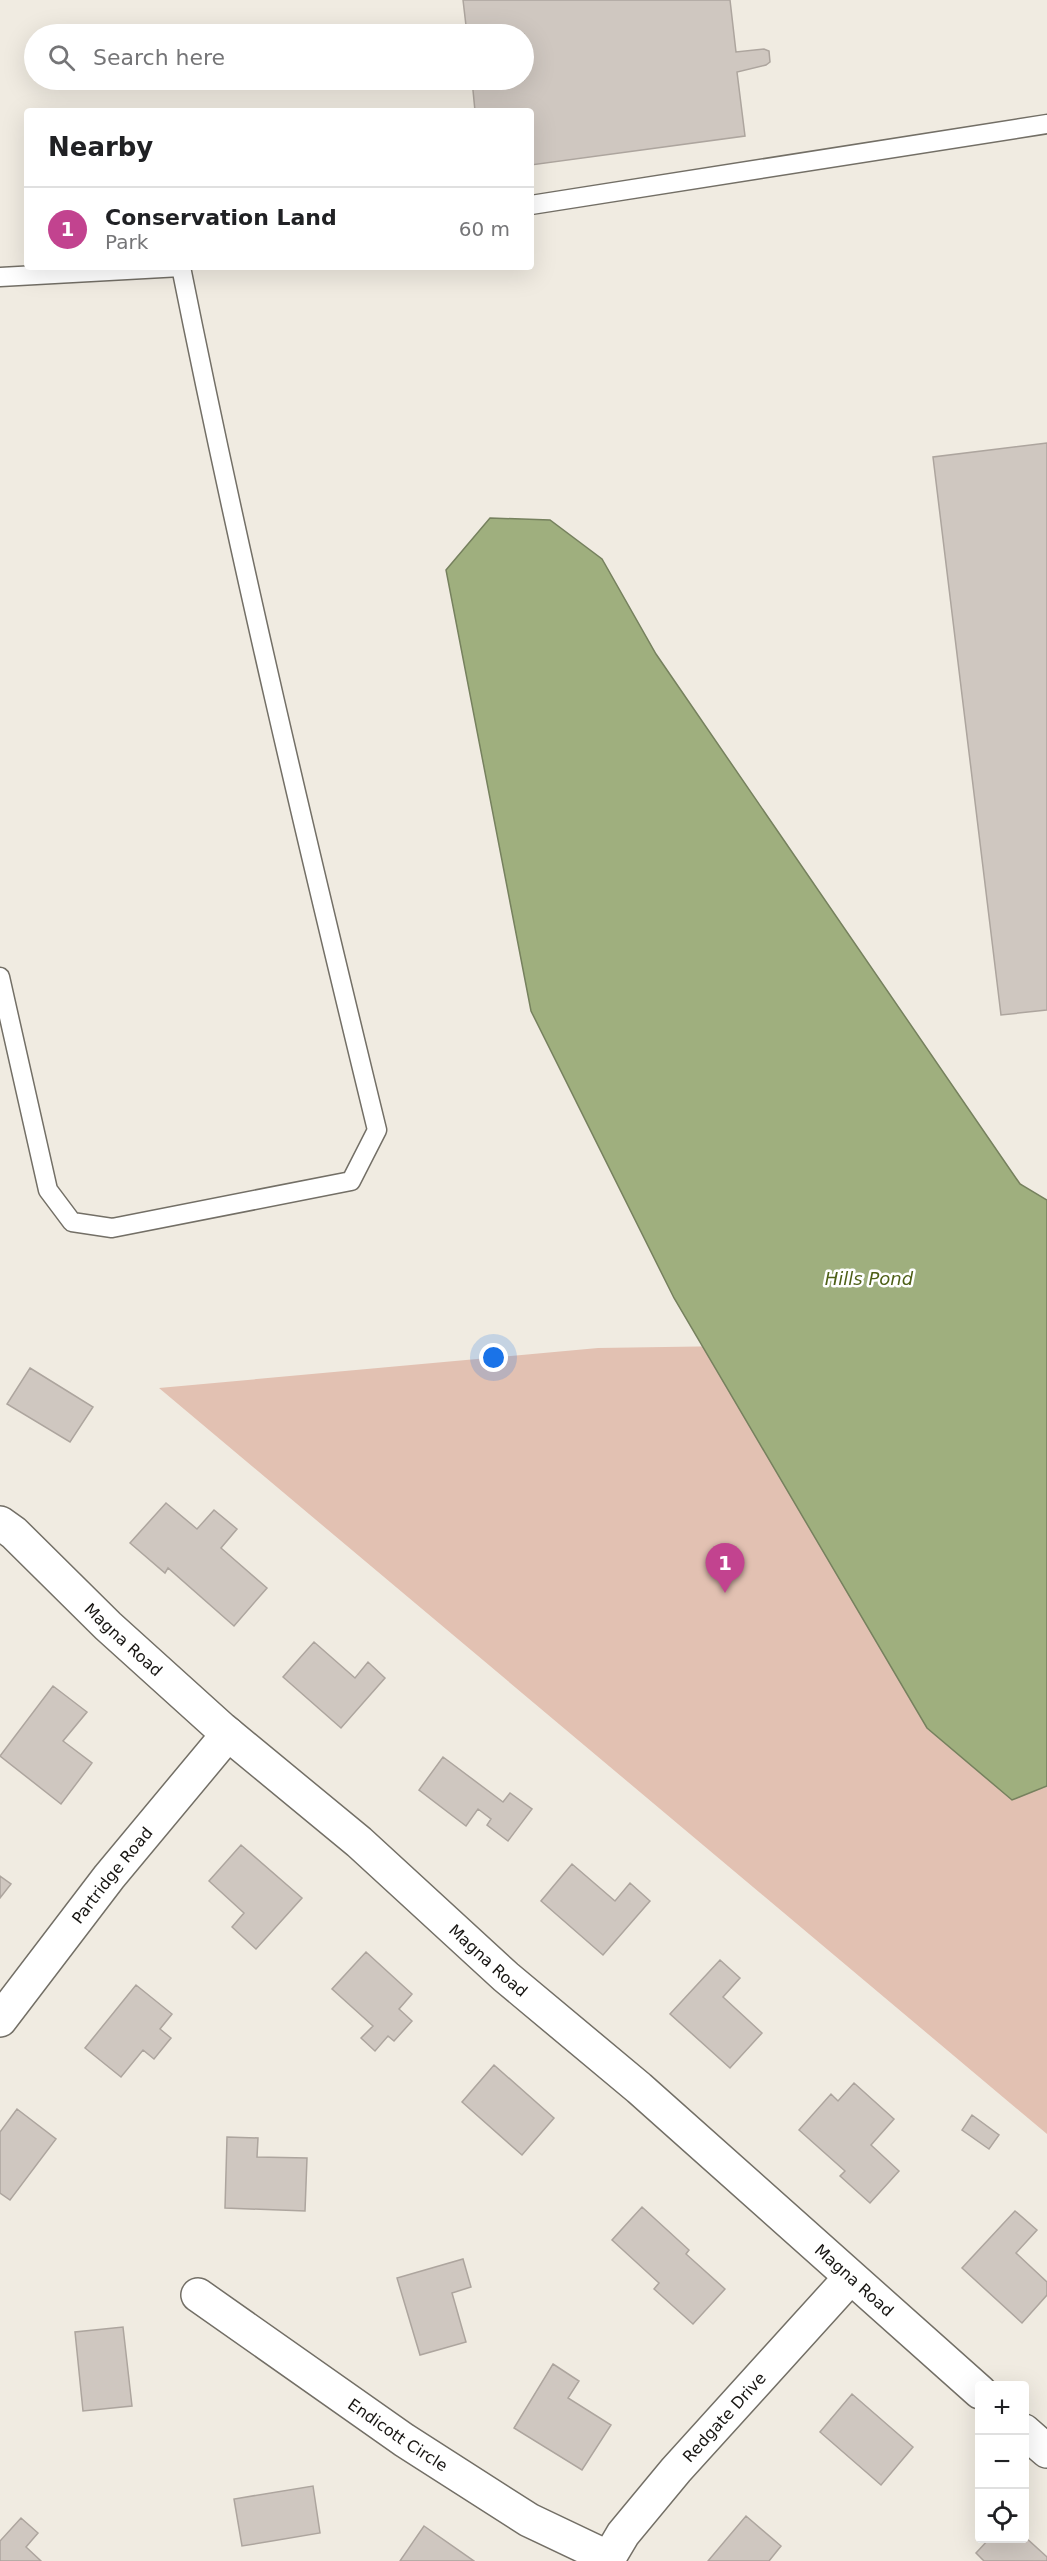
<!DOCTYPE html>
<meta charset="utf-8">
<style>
:root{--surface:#fff;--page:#f6f6f6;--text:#202124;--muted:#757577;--line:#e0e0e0;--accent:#c2438f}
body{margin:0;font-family:"DejaVu Sans",sans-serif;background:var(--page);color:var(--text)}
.controls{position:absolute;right:18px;bottom:18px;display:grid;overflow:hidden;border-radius:6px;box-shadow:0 6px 24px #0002}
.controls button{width:54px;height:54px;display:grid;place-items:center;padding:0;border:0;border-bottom:2px solid var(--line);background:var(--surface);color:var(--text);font:30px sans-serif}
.you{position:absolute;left:494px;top:1358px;width:21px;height:21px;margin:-15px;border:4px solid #fff;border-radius:50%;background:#1a73e8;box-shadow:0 0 0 9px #1a73e833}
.badge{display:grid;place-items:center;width:39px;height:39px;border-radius:50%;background:var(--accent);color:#fff;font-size:20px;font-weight:700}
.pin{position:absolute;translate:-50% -50px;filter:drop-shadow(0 2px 3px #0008)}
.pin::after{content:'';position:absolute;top:32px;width:21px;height:18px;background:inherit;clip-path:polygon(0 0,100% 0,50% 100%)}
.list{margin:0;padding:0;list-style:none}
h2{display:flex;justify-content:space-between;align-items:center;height:78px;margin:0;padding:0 24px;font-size:26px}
h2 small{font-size:20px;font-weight:400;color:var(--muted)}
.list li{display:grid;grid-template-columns:39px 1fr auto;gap:18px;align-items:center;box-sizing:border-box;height:84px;padding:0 24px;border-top:2px solid var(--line)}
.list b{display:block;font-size:22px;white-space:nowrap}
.list p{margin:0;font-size:20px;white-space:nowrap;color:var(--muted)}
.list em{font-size:20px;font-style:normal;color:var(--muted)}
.icon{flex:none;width:33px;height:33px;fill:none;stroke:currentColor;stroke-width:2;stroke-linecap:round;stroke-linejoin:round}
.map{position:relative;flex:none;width:1047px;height:2561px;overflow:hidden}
.search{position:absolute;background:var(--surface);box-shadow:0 6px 24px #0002;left:24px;top:24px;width:510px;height:66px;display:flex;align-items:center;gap:15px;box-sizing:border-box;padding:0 21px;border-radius:33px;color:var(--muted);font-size:22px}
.panel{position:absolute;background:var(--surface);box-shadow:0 6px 24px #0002;left:24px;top:108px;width:510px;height:162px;border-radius:6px}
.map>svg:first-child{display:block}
.green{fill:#e2c1b2}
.water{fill:#9faf7e;stroke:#76815e;stroke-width:1.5}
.building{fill:#cfc7c0;stroke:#ada59e;stroke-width:1.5}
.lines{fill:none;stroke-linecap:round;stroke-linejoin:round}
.lane-casing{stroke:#736f66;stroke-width:21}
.street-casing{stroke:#736f66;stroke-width:36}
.lane{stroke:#fff;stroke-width:18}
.street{stroke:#fff;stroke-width:33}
.labels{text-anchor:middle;stroke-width:5;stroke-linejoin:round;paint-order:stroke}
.street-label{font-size:16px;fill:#171512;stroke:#fff}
.water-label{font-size:18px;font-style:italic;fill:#4e6017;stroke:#fff}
</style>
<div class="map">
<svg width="1047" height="2561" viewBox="0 0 1047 2561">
<rect width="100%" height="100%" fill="#f0ebe1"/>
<!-- green -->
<path class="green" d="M954,1107L1047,1213V2134L159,1388L598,1348L732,1346Z"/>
<!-- water -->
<path class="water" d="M490,518L550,520L602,559L656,654L1020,1184L1047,1200V1786L1012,1800L927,1728L674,1298L531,1011L446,570Z"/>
<!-- building -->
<path class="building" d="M463,0H730L736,52L764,49L769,51L770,62L766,65L737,72L745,136L531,165V111H475L472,80H524V34H467Z
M1047,443V1010L1001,1015L933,457Z
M30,1368L93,1407L70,1442L7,1404Z
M166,1503L197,1529L214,1510L237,1529L221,1548L267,1588L234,1626L168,1568L165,1573L130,1543Z
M314,1642L355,1678L368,1662L385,1678L341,1728L283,1677Z
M53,1686L87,1712L63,1741L92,1763L61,1804L0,1756Z
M443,1757L503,1802L510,1793L532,1809L508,1841L487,1825L491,1819L478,1809L466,1826L419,1790Z
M241,1845L302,1898L256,1949L232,1927L244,1913L209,1881Z
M572,1864L615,1901L630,1883L650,1901L603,1955L541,1901Z
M0,1876L11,1884L0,1898Z
M366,1952L412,1994L399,2009L412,2021L394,2041L388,2036L375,2051L361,2038L373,2026L332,1989Z
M720,1960L740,1978L723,1997L762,2033L730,2068L670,2014Z
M136,1985L172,2014L160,2029L171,2038L154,2059L143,2050L121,2077L85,2048Z
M494,2065L554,2118L522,2155L462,2102Z
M854,2083L894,2119L871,2145L899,2171L870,2203L840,2176L845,2171L799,2130L831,2094L838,2101Z
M17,2109L56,2139L10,2200L0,2193V2132Z
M972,2115L999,2135L989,2149L962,2130Z
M227,2137L258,2138L257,2157L307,2158L305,2211L225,2208Z
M642,2207L689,2250L686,2254L725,2289L693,2324L654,2289L659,2283L612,2240Z
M1015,2211L1037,2230L1016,2253L1047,2282V2295L1022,2323L962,2268Z
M463,2259L471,2287L452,2293L466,2342L420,2355L397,2278Z
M123,2327L132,2406L83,2411L75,2332Z
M553,2364L579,2381L568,2398L611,2425L582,2470L514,2428Z
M852,2394L913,2447L881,2485L820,2432Z
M313,2486L320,2533L242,2546L234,2499Z
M746,2516L781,2546L769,2561H708Z
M21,2518L38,2533L26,2547L41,2561H0V2541Z
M424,2526L474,2561H400Z
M1024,2536L1047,2557V2561H984L976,2553L990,2538H1024Z"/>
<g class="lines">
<defs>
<path id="lane" d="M531,205L1047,124
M0,277L181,267C239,556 307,843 377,1130L351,1181L112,1228L72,1222L48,1190L0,977"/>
<g id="street">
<path id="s1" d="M0,1523L14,1533L108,1626L222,1729L359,1842L506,1977L639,2088L980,2392"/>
<path id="s2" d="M0,2020L109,1877L228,1734"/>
<path id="s3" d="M198,2295L404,2440L529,2520L609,2558"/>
<path d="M1024,2431L1047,2451"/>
<path id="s4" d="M607,2561L623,2534L676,2470L850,2278"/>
</g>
</defs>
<!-- lane casing -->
<use href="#lane" class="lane-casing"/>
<!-- street casing -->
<use href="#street" class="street-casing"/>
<!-- lane -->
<use href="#lane" class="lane"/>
<!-- street -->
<use href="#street" class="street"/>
</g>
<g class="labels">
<!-- street labels -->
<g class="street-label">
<text dy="6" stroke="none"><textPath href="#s1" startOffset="170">Magna Road</textPath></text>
<text dy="6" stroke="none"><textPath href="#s2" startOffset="183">Partridge Road</textPath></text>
<text dy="6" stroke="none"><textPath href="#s1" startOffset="656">Magna Road</textPath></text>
<text dy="6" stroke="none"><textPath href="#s1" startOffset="1142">Magna Road</textPath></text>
<text dy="6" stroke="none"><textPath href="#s4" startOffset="186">Redgate Drive</textPath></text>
<text dy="6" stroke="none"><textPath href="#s3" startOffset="244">Endicott Circle</textPath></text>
</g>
<!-- water labels -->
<g class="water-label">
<text x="869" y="1285">Hills Pond</text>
</g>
</g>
</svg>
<div class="controls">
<button>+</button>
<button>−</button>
<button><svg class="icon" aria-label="locate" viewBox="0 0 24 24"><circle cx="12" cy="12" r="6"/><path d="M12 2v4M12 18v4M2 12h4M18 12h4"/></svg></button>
</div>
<div class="you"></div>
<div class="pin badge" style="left:725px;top:1593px">1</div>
<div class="search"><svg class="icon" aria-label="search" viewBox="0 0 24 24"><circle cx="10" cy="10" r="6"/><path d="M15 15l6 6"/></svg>Search here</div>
<section class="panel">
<h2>Nearby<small></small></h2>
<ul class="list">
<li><span class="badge">1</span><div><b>Conservation Land</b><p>Park</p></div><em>60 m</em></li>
</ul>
</section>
</div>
